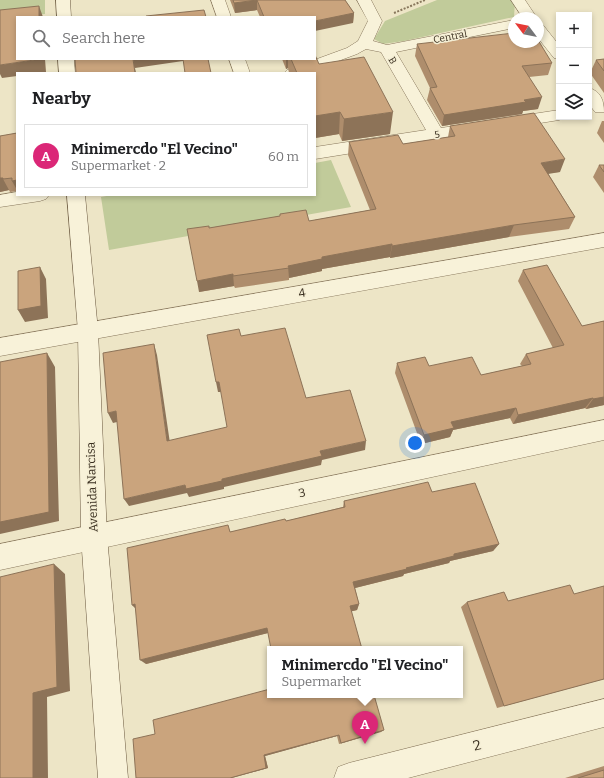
<!DOCTYPE html>
<meta charset="utf-8">
<style>
:root{--surface:#fff;--page:#f2f2f2;--text:#202124;--muted:#757577;--line:#e0e0e0;--accent:#db2777}
body{margin:0;font-family:Bitter,serif;background:var(--page);color:var(--text)}
.controls{position:absolute;right:12px;top:12px;display:grid;overflow:hidden;border-radius:0px;box-shadow:0 2px 6px #0003}
.controls button{width:36px;height:36px;display:grid;place-items:center;padding:0;border:0;border-bottom:1px solid var(--line);background:var(--surface);color:var(--text);font:20px sans-serif}
.compass{position:absolute;left:508px;top:12px;width:36px;height:36px;border-radius:50%;background:var(--surface);box-shadow:0 2px 6px #0003;rotate:302deg}
.you{position:absolute;left:415px;top:443px;width:14px;height:14px;margin:-10px;border:3px solid #fff;border-radius:50%;background:#1a73e8;box-shadow:0 0 0 6px #1a73e833}
.badge{display:grid;place-items:center;width:26px;height:26px;border-radius:50%;background:var(--accent);color:#fff;font-size:13px;font-weight:700}
.pin{position:absolute;translate:-50% -33px;filter:drop-shadow(0 1px 2px #0008)}
.pin::after{content:'';position:absolute;top:21px;width:14px;height:12px;background:inherit;clip-path:polygon(0 0,100% 0,50% 100%)}
.popup{position:absolute;left:267px;top:646px;width:196px;height:52px;box-sizing:border-box;display:grid;place-content:center;border-radius:0px;background:var(--surface);filter:drop-shadow(0 1px 3px #0005);font-size:13px;white-space:nowrap;color:var(--muted)}
.popup b{font-size:15px;color:var(--text)}
.popup::after{content:'';position:absolute;left:50%;top:100%;margin-left:-8px;border:8px solid transparent;border-top-color:var(--surface)}
.list{margin:0;padding:0;list-style:none}
h2{display:flex;justify-content:space-between;align-items:center;height:52px;margin:0;padding:0 16px;font-size:17px}
h2 small{font-size:13px;font-weight:400;color:var(--muted)}
.list li{display:grid;grid-template-columns:26px 1fr auto;gap:12px;align-items:center;box-sizing:border-box;height:64px;margin:0 8px 8px;padding:0 8px;border:1px solid var(--line);border-radius:0px}
.list b{display:block;font-size:15px;white-space:nowrap}
.list p{margin:0;font-size:13px;white-space:nowrap;color:var(--muted)}
.list em{font-size:13px;font-style:normal;color:var(--muted)}
.icon{flex:none;width:22px;height:22px;fill:none;stroke:currentColor;stroke-width:2;stroke-linecap:round;stroke-linejoin:round}
.map{position:relative;flex:none;width:604px;height:778px;overflow:hidden}
.search{position:absolute;background:var(--surface);box-shadow:0 2px 6px #0003;left:16px;top:16px;width:300px;height:44px;display:flex;align-items:center;gap:10px;box-sizing:border-box;padding:0 14px;border-radius:0px;color:var(--muted);font-size:15px}
.panel{position:absolute;background:var(--surface);box-shadow:0 2px 6px #0003;left:16px;top:72px;width:300px;height:124px;border-radius:0px}
.map>svg:first-child{display:block}
.green{fill:#c1cb9a}
.lines{fill:none;stroke-linecap:round;stroke-linejoin:round}
.street-casing{stroke:#88775c;stroke-width:1}
.secondary-casing{stroke:#6a583f;stroke-width:1}
.path{stroke:#88775c;stroke-width:2;stroke-dasharray:2 1.5;stroke-linecap:butt}
.street{fill:#f8f2d9;fill-rule:evenodd}
.secondary{fill:#f8f2d9;fill-rule:evenodd}
.wall{fill:#ae8d6c}
.shaded-wall{fill:#8d7358}
.building{fill:#caa47d;stroke:#8d7358}
.labels{text-anchor:middle;stroke-width:3;stroke-linejoin:round;paint-order:stroke}
.far-street-label{font-size:10px;fill:#392e1f;stroke:#f5efd5}
.street-label{font-size:12px;fill:#392e1f;stroke:#f5efd5}
.near-street-label{font-size:14px;fill:#392e1f;stroke:#f5efd5}
</style>
<div class="map">
<svg width="604" height="778" viewBox="0 0 604 778">
<rect width="100%" height="100%" fill="#ede5c6"/>
<!-- green -->
<path class="green" d="M0,0H45V14L17,17L0,22Z
M437,0H513L515,2L514,17L404,41L383,44L374,39L385,21Z
M331,160L351,207L109,250L101,197L112,195H315V163Z"/>
<g class="lines">
<defs>
<path id="street" d="M211,0H225L231,17H217Z
M357,0H371L382,21L373,41L387,45L514,20V28L396,52L441,128L559,110V117H566L559,120L315,159V147L426,130L381,52L366,49L357,54L306,73H284L287,70L347,48L358,41L368,21Z
M511,0H525L537,18H523Z
M538,24L543,25L559,45V59L554,58L538,38Z
M229,59H245L250,73H234Z
M589,88C601,91 604,101 604,112H595L589,104Z
M17,192V195H49L46,199L40,201L0,207V195Z
M604,233V247L0,356V338Z
M604,420V440L0,570V544Z
M604,699V727L408,778H334L338,767L349,763Z"/>
<path id="secondary" d="M56,0H70L71,17H57Z
M58,59H74L75,73H59Z
M67,195H85L98,331L107,536L128,778H98L81,536L78,331Z"/>
</defs>
<!-- street casing -->
<use href="#street" class="street-casing"/>
<!-- secondary casing -->
<use href="#secondary" class="secondary-casing"/>
<!-- path -->
<path class="path" d="M394,13L425,0"/>
<!-- street -->
<use href="#street" class="street"/>
<!-- secondary -->
<use href="#secondary" class="secondary"/>
</g>
<!-- wall -->
<path class="wall" d="M230,0H345L354,13L353,23L315,17H260L257,10L235,13Z
M417,44L552,63L548,75L529,77L538,109L523,111L522,114L442,126L427,100L430,88L415,56Z
M282,59H315L319,64L390,134L342,141L339,134L315,138V73H289L288,68L286,69Z
M604,59V93L590,73L596,60Z
M602,121H604V143L597,133Z
M450,126L560,172L548,173L575,217L569,229L509,237L390,258V257L322,269V271L289,278V280L235,288L234,286L199,292L209,228L280,216V214L309,221L370,210L348,155L349,142L403,144L448,137Z
M17,133V191L10,192L9,190L0,192V136Z
M599,165H604V193L593,177Z
M523,270L582,326L604,321V405L586,409L585,408L513,424L510,418L453,430L450,437L421,444L395,373L397,363L429,366L481,375L522,366L520,364L526,354L553,348L518,281Z
M432,492L499,544L493,551L450,561L449,563L404,574L403,576L355,588L359,604L357,610L268,633L146,664L136,608L132,605L230,532L286,521L343,507L344,501Z
M508,601L604,679L497,708L461,607L467,602Z
M384,730L339,744L337,736L265,756L268,768L232,778H136L155,734Z
M604,766V778H565Z"/>
<!-- shaded-wall -->
<path class="shaded-wall" d="M257,0V10L235,13L234,3Z
M39,6L43,17H39Z
M354,13L353,23L315,31V21Z
M41,59H45L46,72L41,73H17V76L2,78L0,74V65Z
M133,59H183V61L135,68L136,73H135Z
M286,59H288V68L286,69Z
M542,97L538,109L523,111L522,114L442,126L444,115L524,100Z
M340,112L339,134L315,138V116Z
M393,112L390,134L342,141L344,119Z
M565,159L560,172L536,176L541,163Z
M0,178H3V179L9,190L0,192Z
M17,180V190L12,181Z
M514,225L509,237L390,258L392,246Z
M392,244L390,257L322,269V271L289,278L288,266L322,257Z
M40,267L46,279L48,318L25,322L18,310Z
M233,274L234,286L199,292L197,281Z
M154,344L157,355L171,450L167,441Z
M47,353L55,367L59,521L0,534V522Z
M216,382H219L221,392H218Z
M604,397V405L586,409L593,399Z
M593,398L585,408L513,424L518,415Z
M516,408L510,418L453,430L450,437L421,444L424,435L451,422Z
M116,411L121,421L113,423L108,413Z
M366,441L365,450L322,460L321,465L224,487V489L189,497L187,493L129,506L124,499L185,485L222,479L320,451Z
M499,544L493,551L450,561L449,563L404,574L403,576L351,589L353,582L454,554Z
M54,564L65,574L70,691L47,697L48,778H33V693Z
M135,604L138,611L132,605Z
M359,604L357,610L348,612L350,606Z
M267,628L268,633L146,664L140,660Z
M384,730L381,732L339,744L341,743Z
M339,735L337,736L265,756L268,768L230,778L264,755Z"/>
<!-- building -->
<path class="building" d="M233,0H345L354,13L315,21V17H264L257,0L234,3Z
M39,6V17H17V59H41L0,65V10Z
M204,10L206,17H146V16Z
M514,33V42H538V40L552,63L522,66L542,97L524,100L526,102L444,115L430,88L437,87L417,44Z
M315,55L319,64L364,57L393,112L344,119L340,112L315,116V73H297L291,59H315Z
M75,59H133L135,73H76Z
M183,59H208L211,73H185Z
M604,59V71L596,60Z
M534,113L565,159L541,163L575,217L514,225L392,246V244L322,257V259L288,266L289,268L233,276V274L197,281L187,229L209,226V228L280,216V214L306,210L309,221L376,209L349,142L398,135L403,144L455,136L450,126Z
M17,133V180L12,181V178L3,179V178H0V136Z
M599,165H604V172Z
M547,265L582,326L604,321V397L593,399V398L518,415L516,408L451,422L454,428L424,435L397,363L425,357L429,366L472,357L481,375L531,364L526,354L564,345L523,270Z
M40,267L41,306L18,310V271Z
M285,328L306,398L350,390L366,441L320,451L322,456L222,479V481L186,489L185,485L124,499L116,411L108,413L103,353L154,344L167,441L227,427L219,382H216L207,335L239,329L241,336Z
M47,353L49,512L0,522V362Z
M428,482L432,492L475,483L499,544L454,554V556L406,568L407,569L353,582L359,604L350,606L362,649H271L267,628L140,660L135,604L132,605L127,548L228,525L230,532L285,519L286,521L345,507L344,501Z
M54,564L57,687L33,693V778H0V577Z
M570,585L574,594L604,586V679L504,706L467,602L504,592L508,601Z
M270,689V695H374L384,730L341,743L339,735L264,755L266,768L230,778H136L133,739L155,734L153,720Z
M604,770V778H578Z"/>
<g class="labels">
<!-- far-street labels -->
<g class="far-street-label">
<text transform="translate(450 36) rotate(-11)" y="4">Central</text>
<text transform="translate(393 60) rotate(60)" y="4">B</text>
<text transform="translate(437 134) rotate(-9)" y="4">5</text>
</g>
<!-- street labels -->
<g class="street-label">
<text transform="translate(302 293) rotate(-10)" y="4">4</text>
<text transform="translate(92 487) rotate(-92)" y="4">Avenida Narcisa</text>
<text transform="translate(302 493) rotate(-12)" y="4">3</text>
</g>
<!-- near-street labels -->
<g class="near-street-label">
<text transform="translate(477 745) rotate(-14)" y="5">2</text>
</g>
</g>
</svg>
<div class="controls">
<button>+</button>
<button>−</button>
<button><svg class="icon" aria-label="layers" viewBox="0 0 24 24"><path d="M12 4l9 5-9 5-9-5zM3 14l9 5 9-5"/></svg></button>
</div>
<svg class="compass" viewBox="-18 -18 36 36"><path d="M0-13l5 13h-10z" fill="#e53935"/><path d="M0 13l5-13h-10z" fill="#757577"/></svg>
<div class="you"></div>
<div class="pin badge" style="left:365px;top:744px">A</div>
<div class="popup"><b>Minimercdo &quot;El Vecino&quot;</b>Supermarket</div>
<div class="search"><svg class="icon" aria-label="search" viewBox="0 0 24 24"><circle cx="10" cy="10" r="6"/><path d="M15 15l6 6"/></svg>Search here</div>
<section class="panel">
<h2>Nearby<small></small></h2>
<ul class="list">
<li><span class="badge">A</span><div><b>Minimercdo &quot;El Vecino&quot;</b><p>Supermarket · 2</p></div><em>60 m</em></li>
</ul>
</section>
</div>
